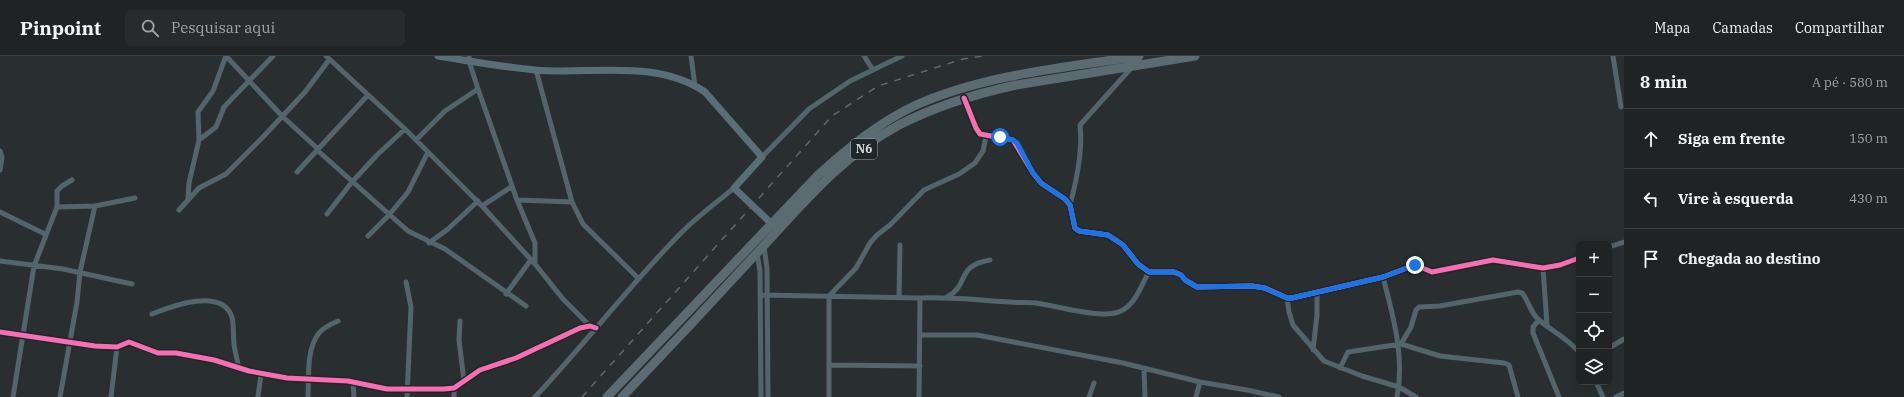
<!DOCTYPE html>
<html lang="pt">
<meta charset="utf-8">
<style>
:root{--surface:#1f2324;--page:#272b2c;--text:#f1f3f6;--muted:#a1a4a6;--line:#3c4041}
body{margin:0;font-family:"IBM Plex Serif",serif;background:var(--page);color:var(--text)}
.controls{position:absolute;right:12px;bottom:12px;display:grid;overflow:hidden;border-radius:6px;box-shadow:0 2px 10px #0003}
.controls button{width:36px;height:36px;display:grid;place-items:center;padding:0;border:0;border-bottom:1px solid var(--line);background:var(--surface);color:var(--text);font:20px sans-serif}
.stop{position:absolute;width:12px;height:12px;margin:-9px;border:3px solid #1a73e8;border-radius:50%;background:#fff}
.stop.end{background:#1a73e8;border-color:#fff;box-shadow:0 1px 4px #0008}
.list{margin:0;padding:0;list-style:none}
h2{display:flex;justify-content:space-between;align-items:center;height:52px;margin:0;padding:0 16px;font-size:17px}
h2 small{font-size:13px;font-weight:400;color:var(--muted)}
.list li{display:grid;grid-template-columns:26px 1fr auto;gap:12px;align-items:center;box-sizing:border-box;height:60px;padding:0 16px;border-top:1px solid var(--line)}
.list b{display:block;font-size:15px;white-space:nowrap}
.list em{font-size:13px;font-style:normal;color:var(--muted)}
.icon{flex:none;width:22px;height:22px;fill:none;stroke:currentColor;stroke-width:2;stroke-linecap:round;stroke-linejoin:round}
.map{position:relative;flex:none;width:1624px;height:341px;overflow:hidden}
header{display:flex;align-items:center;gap:24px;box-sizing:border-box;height:56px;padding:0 20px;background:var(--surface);border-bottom:1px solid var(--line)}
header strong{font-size:19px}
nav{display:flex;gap:22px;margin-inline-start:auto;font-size:14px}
.search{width:280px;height:36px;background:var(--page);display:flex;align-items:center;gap:10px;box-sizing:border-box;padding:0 14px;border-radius:6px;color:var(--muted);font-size:15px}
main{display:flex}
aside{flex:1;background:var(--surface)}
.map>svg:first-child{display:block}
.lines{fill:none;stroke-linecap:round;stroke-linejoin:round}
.street{stroke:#53656b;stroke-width:5}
.secondary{stroke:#596f77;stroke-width:7}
.highway{stroke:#5b6b71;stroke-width:9}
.rail{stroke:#5f6a6c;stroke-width:1.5;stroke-dasharray:7 7;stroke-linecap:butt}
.cycleway-casing{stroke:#1d2829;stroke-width:8}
.cycleway{stroke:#f96db3;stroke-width:5}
.route{stroke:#1a73e8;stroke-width:5}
.labels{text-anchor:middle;stroke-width:3;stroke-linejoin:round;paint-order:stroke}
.shield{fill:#1d2829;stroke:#99a2a2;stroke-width:1}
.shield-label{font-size:12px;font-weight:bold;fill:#ced6d6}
</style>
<header>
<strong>Pinpoint</strong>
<div class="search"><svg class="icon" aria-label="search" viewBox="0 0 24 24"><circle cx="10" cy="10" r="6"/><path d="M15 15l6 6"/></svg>Pesquisar aqui</div>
<nav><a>Mapa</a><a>Camadas</a><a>Compartilhar</a></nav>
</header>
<main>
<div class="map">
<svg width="1624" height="341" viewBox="0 0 1624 341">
<rect width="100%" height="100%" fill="#292f30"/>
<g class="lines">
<!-- street -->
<path class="street" d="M326,0L405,73L482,150L535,208L563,243L590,270
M469,0V5L478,33L517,144L572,146
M691,0L695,30
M864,0L873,14
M1613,0L1621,51
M536,14L572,146L583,168L638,222
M964,42L976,72L980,78L1013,84L1033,117L1041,127L1065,143L1070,149L1075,172L1079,175L1108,179L1123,189L1138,208L1149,216H1174L1181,219L1185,224L1197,231L1252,230L1265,232L1287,242H1292L1383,221L1415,209L1432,216L1493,204L1543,212L1560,209L1579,202
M199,84L216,71L224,51L273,0
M416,84L445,55L478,33
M317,94L408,175L445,193L526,250
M0,95L2,101L0,114
M762,101L809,53L850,25L902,0
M297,116L368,39
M188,143L189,127L199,84L198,56L213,35L226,0L282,60L318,93
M517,144L535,187V208
M1070,149C1077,123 1083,95 1080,69L1132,11
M482,150L511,131
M57,151L95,150L135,142
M179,154L199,132L226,118L263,81L305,36L329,4
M0,156L45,178
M327,158L352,126L377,99L405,73
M368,180L389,159L408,136L428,96
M429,187L448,173L478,145
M764,190L767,213L768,341
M1609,191L1624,186
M757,197L760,215L761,341
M0,205L63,213L132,228
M1543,212L1547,269
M1383,221C1393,260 1405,301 1397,341
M406,226L411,251L407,341
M506,238L530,205
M760,239L920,242L919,341
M947,241C970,229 955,210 990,204
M899,242L900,189
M920,242C950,241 979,244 1009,246C1018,247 1027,246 1036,247C1058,250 1102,264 1121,255C1136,248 1141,229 1149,216
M1287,242L1289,256L1293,269L1324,305L1362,320L1399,331L1416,341
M152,258C172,250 222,231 232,261C234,269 233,279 234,288C235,296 237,304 239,312
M1539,264L1533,271V277L1559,341
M460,265L459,284L464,325
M0,276L95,290L117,291L129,286L158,297H176L214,304L249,315L287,322L348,325L387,333H444L454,332L480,314L516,302L580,272L590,270L596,272
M920,279H977L1123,307L1200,326L1247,334L1279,341
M1401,288L1440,300L1504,307L1509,309L1518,341
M1609,292L1624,283
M1313,294L1317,259V237
M829,309V240L856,212L870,187L877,179L890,169L924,134L959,118L975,107L983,95L986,80
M1340,312L1348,296L1401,288L1411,271L1416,254L1419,251L1440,250L1518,236L1522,237C1529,245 1530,257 1539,264C1552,275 1568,283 1579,296
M1144,313L1145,341
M353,326L354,341
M1596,326L1603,341
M13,341L34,210L57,151V135L62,130L72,124
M60,341L77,246L80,216L95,150
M111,341L117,291
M258,341L261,318
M308,341C309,322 306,293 319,277C324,271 331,268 338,265
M454,341V332
M535,341C585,288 628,231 679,179C695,162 716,147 734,132
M829,341V309L920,310
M1089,341L1094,327
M1196,341L1200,326
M1616,341L1624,337"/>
<!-- secondary -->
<path class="secondary" d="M438,0C470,5 502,11 535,14C590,19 656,2 705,36L762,101L734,132L775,171"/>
<!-- highway -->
<path class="highway" d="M607,341L818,119C847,93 878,67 914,50C985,18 1064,12 1139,0
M622,341C667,294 712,246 756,198C800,151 841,100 899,69C936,50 975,38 1016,29L1195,0"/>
<!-- rail -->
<path class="rail" d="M582,341L832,60L878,30L963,3L984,0"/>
<defs>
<path id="cycleway" d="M964,42L976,72L980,78L1013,84L1033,117L1041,127L1065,143L1070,149L1075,172L1079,175L1108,179L1123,189L1138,208L1149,216H1174L1181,219L1185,224L1197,231L1252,230L1265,232L1287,242H1292L1383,221L1415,209L1432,216L1493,204L1543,212L1560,209L1579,202
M0,276L95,290L117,291L129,286L158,297H176L214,304L249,315L287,322L348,325L387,333H444L454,332L480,314L516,302L580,272L590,270L596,272"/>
</defs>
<!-- cycleway casing -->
<use href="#cycleway" class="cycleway-casing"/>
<!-- cycleway -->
<use href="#cycleway" class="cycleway"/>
</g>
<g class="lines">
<!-- route -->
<path class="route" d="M1000,81L1013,84L1017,87L1033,117L1041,127L1065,143L1070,149L1075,172L1079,175L1108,179L1123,189L1138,208L1149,216H1174L1181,219L1185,224L1197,231L1252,230L1264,232L1287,242H1292L1383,221L1415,209"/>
</g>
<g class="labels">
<!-- shield labels -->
<rect class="shield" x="851" y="83" width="26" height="20" rx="3"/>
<g class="shield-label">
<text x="864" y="97">N6</text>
</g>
</g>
</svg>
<div class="controls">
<button>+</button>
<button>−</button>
<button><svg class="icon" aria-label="locate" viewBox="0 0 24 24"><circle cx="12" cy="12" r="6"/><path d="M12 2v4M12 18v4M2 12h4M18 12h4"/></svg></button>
<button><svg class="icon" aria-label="layers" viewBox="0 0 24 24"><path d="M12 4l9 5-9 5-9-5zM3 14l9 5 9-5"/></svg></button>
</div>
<div class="stop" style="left:1000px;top:81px"></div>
<div class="stop end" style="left:1415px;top:209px"></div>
</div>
<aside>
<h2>8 min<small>A pé · 580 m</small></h2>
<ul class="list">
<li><svg class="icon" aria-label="ahead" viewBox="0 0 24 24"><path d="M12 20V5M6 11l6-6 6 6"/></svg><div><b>Siga em frente</b></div><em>150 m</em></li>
<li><svg class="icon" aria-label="left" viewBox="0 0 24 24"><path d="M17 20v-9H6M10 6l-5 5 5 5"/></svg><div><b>Vire à esquerda</b></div><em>430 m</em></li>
<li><svg class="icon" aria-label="arrive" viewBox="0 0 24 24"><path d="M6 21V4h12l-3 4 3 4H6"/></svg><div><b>Chegada ao destino</b></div></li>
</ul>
</aside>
</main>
